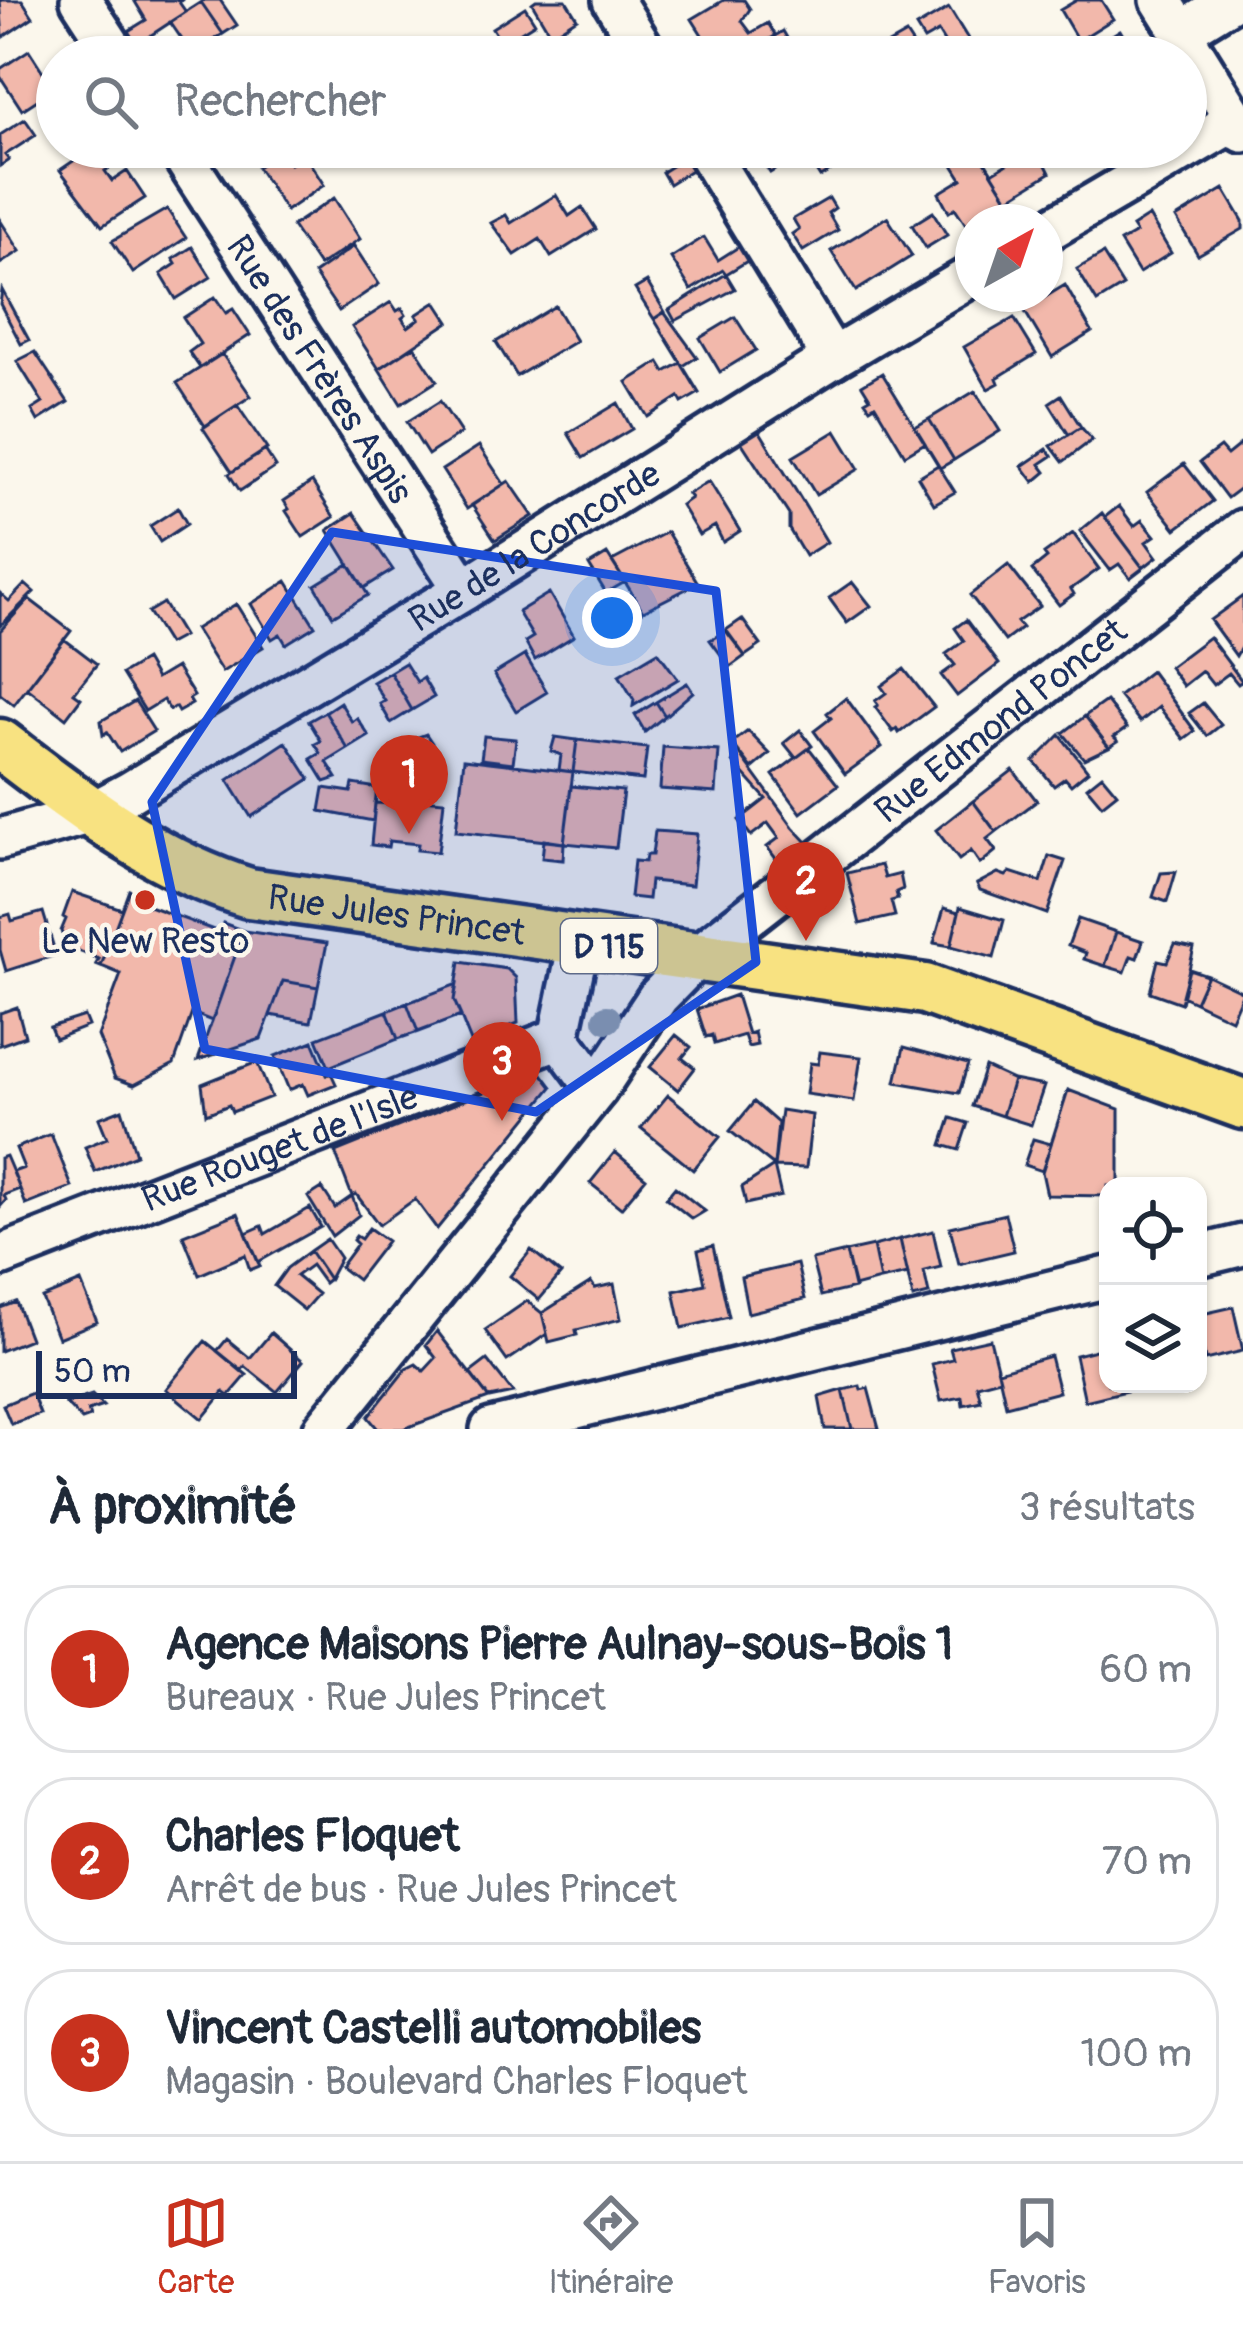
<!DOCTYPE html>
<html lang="fr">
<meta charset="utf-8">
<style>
:root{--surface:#fff;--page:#f2f2f3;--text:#1f2937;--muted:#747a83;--line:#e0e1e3;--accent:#c8321e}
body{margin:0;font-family:Pangolin,sans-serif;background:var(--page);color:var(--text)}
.controls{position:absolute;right:36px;bottom:36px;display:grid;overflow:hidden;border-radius:24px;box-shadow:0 3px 9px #0004}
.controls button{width:108px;height:108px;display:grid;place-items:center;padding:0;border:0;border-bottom:3px solid var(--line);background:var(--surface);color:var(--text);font:60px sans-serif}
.compass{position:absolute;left:955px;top:204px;width:108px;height:108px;border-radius:50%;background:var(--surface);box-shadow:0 3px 9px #0004;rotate:40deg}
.scale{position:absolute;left:36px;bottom:30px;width:261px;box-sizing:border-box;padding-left:12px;border:6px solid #1b2f5e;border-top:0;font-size:33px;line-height:42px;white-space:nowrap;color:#1b2f5e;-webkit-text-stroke:9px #fbf7ec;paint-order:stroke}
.you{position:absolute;left:612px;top:618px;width:42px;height:42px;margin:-30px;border:9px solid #fff;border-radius:50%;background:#1a73e8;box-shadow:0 0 0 18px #1a73e833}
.badge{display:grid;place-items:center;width:78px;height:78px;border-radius:50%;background:var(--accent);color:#fff;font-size:39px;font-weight:700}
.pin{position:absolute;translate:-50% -99px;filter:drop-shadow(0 3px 6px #0008)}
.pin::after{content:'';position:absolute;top:63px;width:42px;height:36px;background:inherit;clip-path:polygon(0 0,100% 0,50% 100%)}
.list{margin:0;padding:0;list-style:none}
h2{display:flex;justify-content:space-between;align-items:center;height:156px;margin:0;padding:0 48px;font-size:51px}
h2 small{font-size:39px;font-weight:400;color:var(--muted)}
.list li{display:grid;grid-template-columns:78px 1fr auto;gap:36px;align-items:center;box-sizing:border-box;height:168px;margin:0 24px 24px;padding:0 24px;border:3px solid var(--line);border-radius:48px}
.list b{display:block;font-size:45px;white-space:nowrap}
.list p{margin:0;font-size:39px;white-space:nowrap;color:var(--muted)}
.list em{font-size:39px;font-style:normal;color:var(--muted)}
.icon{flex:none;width:66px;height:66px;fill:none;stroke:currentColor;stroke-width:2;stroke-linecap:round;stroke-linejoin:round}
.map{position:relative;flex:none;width:1243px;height:1429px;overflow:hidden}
.search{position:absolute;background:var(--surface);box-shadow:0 3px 9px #0004;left:36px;right:36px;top:36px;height:132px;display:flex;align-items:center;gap:30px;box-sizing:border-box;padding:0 42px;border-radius:66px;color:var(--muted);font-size:45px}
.sheet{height:732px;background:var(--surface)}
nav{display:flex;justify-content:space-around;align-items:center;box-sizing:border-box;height:168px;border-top:3px solid var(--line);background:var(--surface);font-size:33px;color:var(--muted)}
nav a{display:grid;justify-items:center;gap:6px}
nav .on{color:var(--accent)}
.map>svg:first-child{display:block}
.building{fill:#f2b8ab;stroke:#1b2f5e;stroke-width:3}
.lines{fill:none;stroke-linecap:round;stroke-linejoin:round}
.minor-casing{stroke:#1b2f5e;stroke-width:48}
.major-casing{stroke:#1b2f5e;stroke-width:57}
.minor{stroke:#fbf7ec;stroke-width:39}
.major{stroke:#f8e281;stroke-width:48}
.tree{fill:#919ea7}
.marked{fill:#1d4ed8;fill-opacity:0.2;stroke:#1d4ed8;stroke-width:9;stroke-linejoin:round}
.poi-dot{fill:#c8321e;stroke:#fbf7ec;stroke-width:4.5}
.labels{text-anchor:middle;stroke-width:9;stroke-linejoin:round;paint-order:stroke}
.shield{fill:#fbf7ec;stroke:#5e6b89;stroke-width:3}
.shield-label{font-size:33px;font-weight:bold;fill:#1b2f5e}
.street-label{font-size:36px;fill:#1b2f5e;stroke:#fbf7ec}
.poi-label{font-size:36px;fill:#1b2f5e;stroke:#fbf7ec}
</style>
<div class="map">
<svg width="1243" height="1429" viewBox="0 0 1243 1429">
<rect width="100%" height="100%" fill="#fbf7ec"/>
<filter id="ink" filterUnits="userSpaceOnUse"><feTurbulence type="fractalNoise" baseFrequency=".00833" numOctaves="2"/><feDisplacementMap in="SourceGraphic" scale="24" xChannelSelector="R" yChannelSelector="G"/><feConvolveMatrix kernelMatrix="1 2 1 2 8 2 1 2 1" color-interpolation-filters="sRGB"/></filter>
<g filter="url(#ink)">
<!-- building -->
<path class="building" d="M0,0H22L33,17L3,37Z
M134,0H183L179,2L186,12L133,47L125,33L146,20Z
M204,0H220L237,25L223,34L201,2Z
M536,0H566L577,18L551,35L532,3Z
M724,0H744L750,9L742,21L751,33L768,23L776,36L740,57H727L725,53L716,57L692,19Z
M1077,0H1101L1113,19L1078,41L1060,10Z
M201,2L223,34L192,54L170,22Z
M525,7L535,23L502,44L492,28Z
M949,8L968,39L949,50L938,32L924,40L916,27Z
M1120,30L1136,57H1102L1099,53L1105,49L1101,42Z
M783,31L798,57H747L746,54Z
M906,34L921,57H872L871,54Z
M567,38L578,57H536Z
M29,50L54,89L22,110L0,76V69Z
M25,119L36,135L5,155L9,160L0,166V135Z
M94,147H107L115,159L114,165L105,171L112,181L127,171L145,198L102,226L60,170Z
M774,147H793L799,155L770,173L759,156Z
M812,147H839L848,161L820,177L804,152Z
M952,147H976L1009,200L967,226L955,208L949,212L939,193L962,179L945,152Z
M1011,147H1043L1050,160L1045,163L1050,173L1008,199L992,173L1007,164L1000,153Z
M281,151L290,164L304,154L324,185L286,211L257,167Z
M686,157L693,169L669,184L662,172Z
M1224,189L1243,221V229L1198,255L1176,218Z
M556,195L569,216L582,207L596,229L551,257L540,239L515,255L491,223L506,215L511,223Z
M334,198L360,239L319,266L292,226Z
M829,198L835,208L828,213L838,230L803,251L792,234L799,229L793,219Z
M167,209L186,238L133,273L112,241Z
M933,212L947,235L926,248L912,225Z
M1149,216L1171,253L1139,273L1120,242L1136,233L1132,227Z
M887,217L912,256L856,291L831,251Z
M0,220L20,251L0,264Z
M704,237L718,260L740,246L749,260L726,274L723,270L691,290L671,258Z
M354,246L379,284L339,311L314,274Z
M192,247L211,277L176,299L161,274L176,264L173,259Z
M1103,254L1123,286L1097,302L1077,269Z
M726,274L735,289L675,321L669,310Z
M647,282L665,312L654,319L635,289Z
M1065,285L1092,332L1052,357L1024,310Z
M2,290L29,340L21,344L0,304Z
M215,297L226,313L233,309L250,335L200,368L189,352L200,344L183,318Z
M391,302L397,311L402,308L406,315L402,318L408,327L419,319L416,315L436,302L449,322L379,369L352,327Z
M555,306L576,341L517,376L496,342Z
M664,312L697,357L683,366L654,319Z
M735,317L756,350L720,372L700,338Z
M1014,318L1036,354L997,378L999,383L988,389L964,347Z
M414,346L437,381L401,404L379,369Z
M35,352L68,402L38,421L32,410L43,403L17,361Z
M222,354L251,396L205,426L177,383Z
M659,362L665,372L681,363L699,393L682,403L679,397L648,417L627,382Z
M882,373L925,443L905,455L875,405L870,408L865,401L870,398L862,385Z
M975,391L1000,431L954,460L929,419Z
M1061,395L1081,427L1069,435L1049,403Z
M440,401L461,433L428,455L407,422Z
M618,403L632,429L583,458L568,433Z
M237,405L267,449L232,472L203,428Z
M929,419L954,460L940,468L915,427Z
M1081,427L1092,440L1063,462L1051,446Z
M759,430L827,542L805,556L789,529V515L740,440Z
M836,431L859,469L816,495L793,457Z
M1243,442V486L1227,498L1200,462L1220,447L1227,455Z
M479,446L504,484L467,509L442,470Z
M1047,449L1052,456L1040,464L1046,472L1034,482L1022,466Z
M265,450L276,467L240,491L229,474Z
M1184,464L1213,501L1176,529L1147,492Z
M938,465L955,492L934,504L918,477Z
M509,481L533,516L495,540L472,505Z
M709,481L740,531L723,542L715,526L699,535L681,505L691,498L688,494Z
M312,482L334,517L303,537L286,511L289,509L284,501Z
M1119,506L1134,526L1142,520L1155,536L1146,542L1157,557L1143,568L1105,517Z
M178,508L187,524L160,542L150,526Z
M354,513L393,570L364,588L328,530Z
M1102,513L1143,568L1130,578L1119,564L1110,570L1080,531Z
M667,532L698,583L643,611L612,561Z
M1073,533L1099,569L1071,589L1074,594L1059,605L1032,570L1047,558L1044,554Z
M607,554L625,582L606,593L589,565Z
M349,564L368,595L333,616L315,585Z
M1008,565L1040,606L1017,622L1022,628L1005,641L970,595Z
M287,581L315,626L286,644L280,634L272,639L251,604Z
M852,582L871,606L847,623L829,598Z
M25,584L34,592L0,626V593L9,601Z
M549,593L574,636L535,660L525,642L533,637L518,612Z
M1243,596V644L1236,656L1210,620Z
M29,599L71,631L14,705L0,694V631Z
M163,603L183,636L168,644L148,612Z
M236,604L263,647L222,672L195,629Z
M742,619L761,645L745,656L726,630Z
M966,620L999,664L957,696L941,675L955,665L946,654L964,641L955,628Z
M726,631L745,656L730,667L710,640Z
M1209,637L1242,681L1238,684L1229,673L1213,685L1202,671L1183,686L1169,667Z
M64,639L97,664L74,693L81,698L66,718L27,688Z
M658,652L678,679L633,706L634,700L619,675Z
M525,655L547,692L516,711L494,674Z
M145,660L156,679L176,667L194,696L189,699L192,704L178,712L175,707L170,710L163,700L145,711L122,674Z
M405,663L417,682L423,678L434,697L412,710L390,672Z
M904,669L934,707L899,733L897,729L893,732L875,707L878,705L875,701L886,693L881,686Z
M1151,671L1195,731L1184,739L1159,707L1140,722L1119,696Z
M390,672L412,710L391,723L380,704L385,701L373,682Z
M687,683L693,692L665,716L656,702Z
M846,698L882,747L845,774L814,731L831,718L827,713Z
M135,701L154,731L120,752L107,732L103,735L101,721Z
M1106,701L1127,728L1114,737L1118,741L1109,747L1085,716Z
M340,702L352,722L357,718L369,736L348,749L325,712Z
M656,702L665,716L645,732L635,715Z
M1203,703L1221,725L1207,736L1189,713Z
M325,712L348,749L327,762L337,778L325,782L311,759L321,753L315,744L321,741L309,721Z
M1085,716L1109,747L1084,759L1063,733Z
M800,730L812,746L796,758L784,743Z
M748,731L770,754L752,769L732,743Z
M426,734L432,743L397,757L392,747Z
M1060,735L1088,771L1071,785L1065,778L1054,786L1034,761Z
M484,736L516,739L513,763L481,759Z
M555,737L577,740L573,772L559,770L561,755L551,751Z
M577,740L647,748L643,780L573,772Z
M286,742L310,779L251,817L228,780Z
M734,746L793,827L808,843L780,864L767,847L779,838L768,823L751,836L739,820L766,799L733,762Z
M663,747L719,751L716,793L660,789Z
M809,748L838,785L801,813L773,775Z
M464,759L573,772L564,843L456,831Z
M1013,770L1037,801L996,832L973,801Z
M1102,775L1117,793L1102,805L1087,787Z
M353,784L377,788L373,821L320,811L324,788L351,792Z
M571,786L623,791L616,848L564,843Z
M391,796L444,801L438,852L417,850L418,844L389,841L388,847L371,845L375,803L391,804Z
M973,801L996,832L987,839L996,851L980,864L971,851L959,860L936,830Z
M655,831L697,834L692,885L650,881L648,899L630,897L634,861L645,862L646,855H652Z
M544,840L564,843L563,860L542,858Z
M1049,856L1065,861L1047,914L980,890L977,884L998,873L1006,876L1010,872L1041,882Z
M881,865L885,878L900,874L903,889L896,892L898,899L891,901L895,916L860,924L847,873Z
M1176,872L1167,902L1153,897L1161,873Z
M129,890L151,898L149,906L219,932L223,923L244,931L212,1021L192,1013L174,1064L134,1085L115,1078L98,1036L121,974L101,966Z
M72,892L122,909L101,966L96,964L99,959L66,946L61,931L66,919L63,917Z
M960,907L1004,920L994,958L951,946Z
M944,908L959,912L951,946L934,943Z
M43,912L56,955L6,971L0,950V917L10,914L12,921Z
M1078,919L1116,932L1105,966L1084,959L1086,953L1068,946Z
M244,931L327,943L318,987L283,981L261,1039L198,1060Z
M1116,932L1143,941L1137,958L1131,956L1125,972L1105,966Z
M1175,944L1194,948L1181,1003L1150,992L1158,960L1167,962Z
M460,962L507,969L516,978L518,1023L471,1042L454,1000Z
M1189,969L1207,975L1195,1002L1182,996Z
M1207,975L1243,992L1231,1019L1195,1002Z
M283,981L318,987L311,1022L270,1015Z
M457,984L454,1000L461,1016L418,1032L407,1003Z
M736,995L748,1034L754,1032L757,1045L748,1047L744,1035L714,1044L712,1035L706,1037L697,1009Z
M407,1003L418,1032L398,1039L387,1011Z
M17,1007L25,1036L0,1045V1013Z
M387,1011L398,1039L329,1067L317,1038Z
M84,1016L88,1026L55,1039L50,1027Z
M676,1035L691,1047L682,1058L695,1068L678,1090L650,1067Z
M313,1041L327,1075L331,1073L336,1084L308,1095L303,1084L289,1090L275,1056Z
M904,1047L968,1064L959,1093L896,1082Z
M820,1052L861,1057L854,1101L806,1094L810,1063L818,1064Z
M257,1062L271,1097L232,1112L229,1105L206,1114L202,1084Z
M985,1067L1013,1080L1002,1116L972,1106Z
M539,1070L552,1087L437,1229L415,1199L379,1225L356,1194L352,1196L335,1152Z
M1013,1080L1044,1086L1031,1125L1002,1116Z
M1068,1090L1119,1109V1186H1108V1196L1047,1195L1042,1172Z
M668,1095L720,1137L693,1170L641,1128Z
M754,1102L778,1123L774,1166L730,1131Z
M122,1109L136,1155L95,1172L85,1147L107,1138L99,1118Z
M781,1110L812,1115L806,1168L774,1167Z
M951,1118L968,1123L959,1150L942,1145Z
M51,1134L72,1187L26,1205L13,1172L24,1168L16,1148Z
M1033,1139L1051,1144L1042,1171L1024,1165Z
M615,1152L646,1178L621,1208L590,1183Z
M6,1156L20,1189L4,1195L6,1200L0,1207V1158Z
M774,1166L781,1196L746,1204L742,1187Z
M675,1187L691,1200L705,1211L692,1219L666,1198Z
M322,1188L335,1208L352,1196L359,1215L332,1236L308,1197Z
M310,1208L321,1227L258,1262L246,1233L262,1226L265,1234Z
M238,1213L260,1266L250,1270L245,1255L199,1275L183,1235Z
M1005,1214L1014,1251L959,1264L950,1227Z
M369,1228L387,1241L357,1280L340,1267L357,1244L353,1240L356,1236L361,1239Z
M933,1231L941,1267L924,1271L929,1294L913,1298L900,1239Z
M327,1239L340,1258L329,1279L310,1251Z
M900,1239L908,1274L880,1280L873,1246Z
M713,1246L729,1317L682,1328L674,1291L705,1284L698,1250Z
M873,1246L880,1280L854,1287L846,1252Z
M531,1250L561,1274L539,1300L510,1276Z
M310,1251L329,1279L324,1283L311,1265L296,1276L318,1294L304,1310L274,1286L287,1268Z
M846,1252L855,1288L821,1296L812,1260Z
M797,1264L805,1299L748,1313L741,1277Z
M81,1282L97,1322L58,1338L42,1298Z
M591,1282L595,1288L614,1284L621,1319L576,1330L577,1335L549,1342L542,1313Z
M527,1301L542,1313L547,1334L507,1361L485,1330Z
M16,1302L30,1339L0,1351V1308Z
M1233,1307L1243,1351L1205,1360L1198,1315Z
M437,1331L489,1398L403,1429H378L368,1417L406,1369L416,1364L424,1371L436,1358L426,1345Z
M271,1333L303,1361L277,1392L245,1366L241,1371L217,1351L227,1339L250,1358Z
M990,1339L1000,1379L977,1385L981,1401L963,1405L962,1397L941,1401L932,1364L953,1359L950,1348Z
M205,1341L247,1375L229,1396L224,1392L202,1419L166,1389Z
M1108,1342V1384H1129L1130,1390L1085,1401L1075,1355L1100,1349L1099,1344Z
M1050,1356L1059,1392L1006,1406L998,1371Z
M487,1360L513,1393L489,1398L470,1373Z
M860,1386L861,1390L868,1388L879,1429H852L843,1390Z
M843,1390L852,1429H825L819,1397Z
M32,1393L40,1414L11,1424L3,1405Z
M92,1395L103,1406L88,1411L90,1417L82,1420L66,1404Z"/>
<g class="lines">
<defs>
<g id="minor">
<path d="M81,0L118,57"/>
<path d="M613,0L648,57"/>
<path d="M1161,0L1243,132"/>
<path d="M1181,32L1233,0"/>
<path id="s1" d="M177,147L464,590"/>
<path d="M704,147L833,358"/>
<path d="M1045,232L1236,120"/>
<path id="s2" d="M0,839L91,813L130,792L464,590L833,358L973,275"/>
<path d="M579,943L559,1038L597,1089"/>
<path id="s3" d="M0,1256L559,1038"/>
<path d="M1198,1256L1243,1245"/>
<path id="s4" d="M324,1429L597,1089L658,997L699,955L1243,530"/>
<path d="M491,1429L1108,1277"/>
</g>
<g id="major">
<path id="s5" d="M0,744C79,804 153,864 249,893L925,989L1243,1104"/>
</g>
</defs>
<!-- minor casing -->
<use href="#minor" class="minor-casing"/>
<!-- major casing -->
<use href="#major" class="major-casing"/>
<!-- minor -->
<use href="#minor" class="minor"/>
<!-- major -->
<use href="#major" class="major"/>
</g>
<!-- trees -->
<circle class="tree" cx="607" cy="1019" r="14"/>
</g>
<!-- marked area -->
<path class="marked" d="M332,532L716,591L756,962L536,1112L205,1049L152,802Z"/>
<!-- markers -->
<circle class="poi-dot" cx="145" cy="900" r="12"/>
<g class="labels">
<!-- shield labels -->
<rect class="shield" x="561" y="919" width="96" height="54" rx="9"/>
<g class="shield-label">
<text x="609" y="958">D 115</text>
</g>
<!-- street labels -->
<g class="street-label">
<text dy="13" stroke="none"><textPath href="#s1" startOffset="264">Rue des Frères Aspis</textPath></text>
<text dy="13" stroke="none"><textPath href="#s2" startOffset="612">Rue de la Concorde</textPath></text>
<text dy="13" stroke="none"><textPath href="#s4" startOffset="987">Rue Edmond Poncet</textPath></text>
<text dy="13" stroke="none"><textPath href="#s5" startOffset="441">Rue Jules Princet</textPath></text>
<text dy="13" stroke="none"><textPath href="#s3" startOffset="300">Rue Rouget de l'Isle</textPath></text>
</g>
<!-- poi labels -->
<g class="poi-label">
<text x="145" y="953">Le New Resto</text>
</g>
</g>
</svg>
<div class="controls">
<button><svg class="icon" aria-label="locate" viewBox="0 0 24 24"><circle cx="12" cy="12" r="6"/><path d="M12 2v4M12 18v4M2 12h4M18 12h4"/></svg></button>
<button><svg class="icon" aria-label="layers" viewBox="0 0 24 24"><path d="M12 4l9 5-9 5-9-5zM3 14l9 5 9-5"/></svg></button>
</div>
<svg class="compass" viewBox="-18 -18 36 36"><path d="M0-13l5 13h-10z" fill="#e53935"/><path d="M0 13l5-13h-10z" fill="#747a83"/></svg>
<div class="scale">50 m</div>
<div class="you"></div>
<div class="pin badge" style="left:409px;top:834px">1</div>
<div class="pin badge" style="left:806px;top:941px">2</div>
<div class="pin badge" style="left:502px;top:1121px">3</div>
<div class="search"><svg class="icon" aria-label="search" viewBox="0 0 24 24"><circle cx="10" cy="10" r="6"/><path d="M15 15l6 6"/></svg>Rechercher</div>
</div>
<section class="sheet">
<h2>À proximité<small>3 résultats</small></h2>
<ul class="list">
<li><span class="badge">1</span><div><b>Agence Maisons Pierre Aulnay-sous-Bois 1</b><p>Bureaux · Rue Jules Princet</p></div><em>60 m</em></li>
<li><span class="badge">2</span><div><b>Charles Floquet</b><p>Arrêt de bus · Rue Jules Princet</p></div><em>70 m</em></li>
<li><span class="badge">3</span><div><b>Vincent Castelli automobiles</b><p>Magasin · Boulevard Charles Floquet</p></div><em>100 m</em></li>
</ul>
</section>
<nav>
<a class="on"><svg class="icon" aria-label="map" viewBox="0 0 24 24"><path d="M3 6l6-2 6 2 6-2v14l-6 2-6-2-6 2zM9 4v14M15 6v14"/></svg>Carte</a>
<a><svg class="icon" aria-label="directions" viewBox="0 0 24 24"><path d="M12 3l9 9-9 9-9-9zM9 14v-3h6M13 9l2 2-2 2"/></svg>Itinéraire</a>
<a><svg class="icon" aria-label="saved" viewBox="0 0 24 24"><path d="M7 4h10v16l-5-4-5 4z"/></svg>Favoris</a>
</nav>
